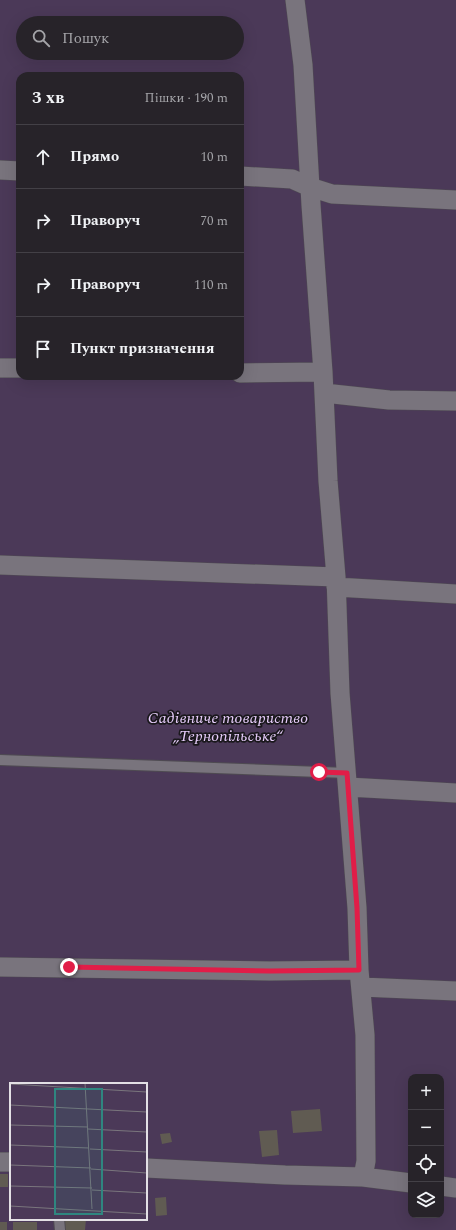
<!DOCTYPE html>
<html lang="uk">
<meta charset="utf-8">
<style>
:root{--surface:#272329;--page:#332f35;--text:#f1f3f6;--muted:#a4a4a8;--line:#434046}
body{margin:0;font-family:Spectral,serif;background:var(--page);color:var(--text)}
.controls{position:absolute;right:12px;bottom:12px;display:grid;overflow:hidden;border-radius:8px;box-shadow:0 4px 16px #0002}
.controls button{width:36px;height:36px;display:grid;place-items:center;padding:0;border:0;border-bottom:1px solid var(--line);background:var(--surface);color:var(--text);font:20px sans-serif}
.stop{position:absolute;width:12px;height:12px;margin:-9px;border:3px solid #e11d48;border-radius:50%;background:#fff}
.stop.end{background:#e11d48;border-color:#fff;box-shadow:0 1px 4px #0008}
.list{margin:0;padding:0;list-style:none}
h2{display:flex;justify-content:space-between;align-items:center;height:52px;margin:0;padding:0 16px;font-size:17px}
h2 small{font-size:13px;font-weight:400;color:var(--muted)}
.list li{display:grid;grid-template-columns:26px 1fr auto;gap:12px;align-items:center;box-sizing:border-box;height:64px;padding:0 16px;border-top:1px solid var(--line)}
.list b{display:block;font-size:15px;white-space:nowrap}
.list em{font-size:13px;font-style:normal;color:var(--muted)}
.icon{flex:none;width:22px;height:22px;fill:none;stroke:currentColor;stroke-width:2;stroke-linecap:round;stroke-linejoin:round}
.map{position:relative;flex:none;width:456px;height:1230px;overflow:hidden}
.search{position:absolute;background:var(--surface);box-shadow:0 4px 16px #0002;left:16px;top:16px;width:228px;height:44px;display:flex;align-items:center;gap:10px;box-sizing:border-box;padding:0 14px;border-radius:22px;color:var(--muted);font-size:15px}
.panel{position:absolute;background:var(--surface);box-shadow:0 4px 16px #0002;left:16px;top:72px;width:228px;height:308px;border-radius:12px}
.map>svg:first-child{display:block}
.green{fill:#4b3958;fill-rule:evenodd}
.building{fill:#605b52}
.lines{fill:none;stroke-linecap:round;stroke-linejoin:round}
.service-casing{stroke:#4f4b52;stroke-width:12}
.minor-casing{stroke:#4f4b52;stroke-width:20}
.service{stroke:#79747d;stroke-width:10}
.minor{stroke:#79747d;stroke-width:19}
.route{stroke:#e11d48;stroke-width:5}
.labels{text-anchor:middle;stroke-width:3.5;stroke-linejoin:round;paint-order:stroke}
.park-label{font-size:16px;font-style:italic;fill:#e7cdfb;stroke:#1a181c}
.inset-road{fill:none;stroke:#7a767d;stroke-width:1}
.view{fill:#2f8680;fill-opacity:0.15;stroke:#2f8680;stroke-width:2}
.inset-edge{fill:none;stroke:#e3e0e5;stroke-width:2}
</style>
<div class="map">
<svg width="456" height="1230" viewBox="0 0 456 1230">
<rect width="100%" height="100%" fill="#342f37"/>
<!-- green -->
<path class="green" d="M0,0H456V1230H0ZM23,23H237V53H23ZM20,76H240V376H20ZM411,1077H441V1215H411ZM11,1084H146V1219H11Z"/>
<!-- building -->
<path class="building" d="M320,1109L322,1131L293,1133L291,1111Z
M277,1130L279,1155L262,1157L259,1131Z
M170,1133L172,1142L162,1144L160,1134Z
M0,1174H8V1187H0Z
M166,1197L167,1215L156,1216L155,1198Z
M64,1219H86L85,1230H64Z
M0,1222H7V1230H0Z
M13,1222H37V1230H13Z"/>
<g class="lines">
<defs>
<path id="service" d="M0,760L347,773
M59,1219L60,1230"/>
<path id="minor" d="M295,0L303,65L311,205L323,372L328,481L336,577L340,693L357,908L359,970L365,1035L366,1161L363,1177
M0,170L20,171
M240,176L292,179L310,187L332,194L456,200
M0,368H20
M240,373L323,372
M324,393L389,400L456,401
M0,565L336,577
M336,587L456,594
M348,787L456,793
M0,967L270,971L359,970
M361,987L456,991
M0,1162H11
M146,1168L285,1175L363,1177L411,1183
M441,1186L456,1188"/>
</defs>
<!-- service casing -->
<use href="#service" class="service-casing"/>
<!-- minor casing -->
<use href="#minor" class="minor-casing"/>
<!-- service -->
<use href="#service" class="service"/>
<!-- minor -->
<use href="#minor" class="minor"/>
</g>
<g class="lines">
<!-- route -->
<path class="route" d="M69,967L270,971L359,970L357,908L347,773L319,772"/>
</g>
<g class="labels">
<!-- park labels -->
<g class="park-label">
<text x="228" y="723">Садівниче товариство<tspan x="228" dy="18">„Тернопільське“</tspan></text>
</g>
</g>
<!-- overview -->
<g transform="translate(10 1083)">
<rect width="137" height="137" fill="#342f37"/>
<path d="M0,0H137V137H0Z" fill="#4b3958"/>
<path class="inset-road" d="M75,0L82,126M0,1L137,9M0,22L137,29M0,42L78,44M78,46L137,49M0,62L79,65M80,66L137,69M0,82L81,85M81,86L137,90M0,103L82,105M82,107L137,110M0,123L137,131"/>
<path class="view" d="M45,6H92V131H45Z"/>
<rect width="137" height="137" class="inset-edge"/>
</g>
</svg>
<div class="controls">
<button>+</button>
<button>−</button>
<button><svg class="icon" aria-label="locate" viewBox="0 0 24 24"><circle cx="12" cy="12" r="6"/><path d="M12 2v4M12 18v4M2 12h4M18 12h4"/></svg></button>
<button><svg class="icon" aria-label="layers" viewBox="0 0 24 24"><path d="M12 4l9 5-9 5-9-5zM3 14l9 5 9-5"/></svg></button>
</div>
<div class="stop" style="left:319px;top:772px"></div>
<div class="stop end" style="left:69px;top:967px"></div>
<div class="search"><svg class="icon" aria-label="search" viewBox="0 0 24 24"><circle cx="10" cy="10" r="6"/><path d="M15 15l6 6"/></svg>Пошук</div>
<section class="panel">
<h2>3 хв<small>Пішки · 190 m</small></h2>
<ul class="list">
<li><svg class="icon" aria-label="ahead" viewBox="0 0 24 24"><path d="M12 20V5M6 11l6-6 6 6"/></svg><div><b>Прямо</b></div><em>10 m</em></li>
<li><svg class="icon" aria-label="right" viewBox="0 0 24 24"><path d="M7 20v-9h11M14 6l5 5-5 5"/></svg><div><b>Праворуч</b></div><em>70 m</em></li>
<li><svg class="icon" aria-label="right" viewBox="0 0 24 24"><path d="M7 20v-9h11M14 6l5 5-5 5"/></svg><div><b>Праворуч</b></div><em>110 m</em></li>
<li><svg class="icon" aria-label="arrive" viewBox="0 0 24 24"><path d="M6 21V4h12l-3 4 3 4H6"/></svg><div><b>Пункт призначення</b></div></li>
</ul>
</section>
</div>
